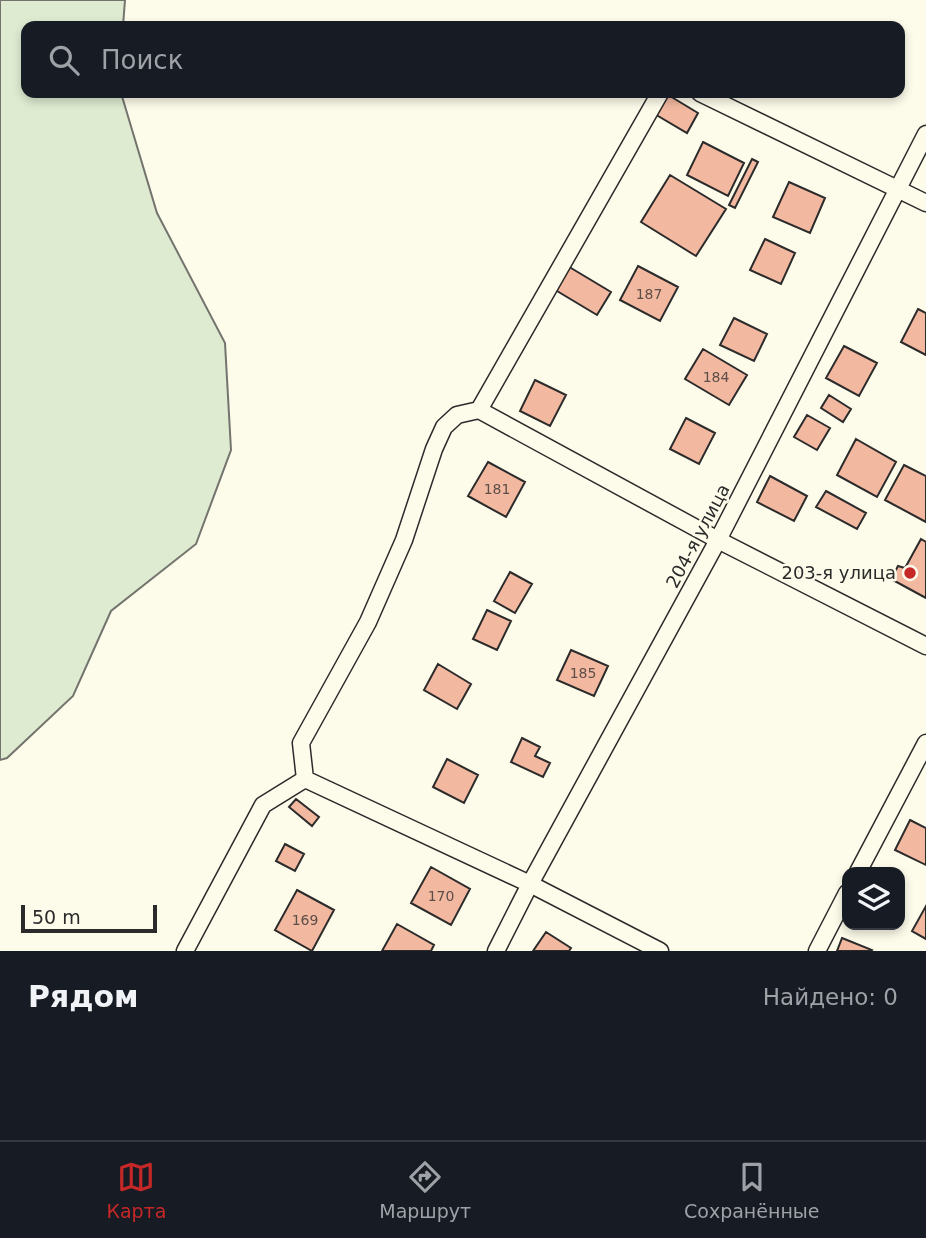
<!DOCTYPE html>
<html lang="ru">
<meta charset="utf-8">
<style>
:root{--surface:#171b24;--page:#20242c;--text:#f1f3f6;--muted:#9ea1a6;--line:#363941;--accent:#c62828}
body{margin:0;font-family:"DejaVu Sans",sans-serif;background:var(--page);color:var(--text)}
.controls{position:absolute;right:21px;bottom:21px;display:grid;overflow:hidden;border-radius:14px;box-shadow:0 4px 10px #0003}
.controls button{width:63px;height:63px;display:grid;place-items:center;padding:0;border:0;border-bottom:2px solid var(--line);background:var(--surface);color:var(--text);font:35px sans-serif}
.scale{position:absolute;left:21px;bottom:18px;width:136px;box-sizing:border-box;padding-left:7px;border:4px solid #2b2b2b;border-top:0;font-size:19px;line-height:24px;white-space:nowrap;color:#2b2b2b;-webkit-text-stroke:5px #fdfbea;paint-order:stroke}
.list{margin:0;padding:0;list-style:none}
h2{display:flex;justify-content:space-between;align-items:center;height:91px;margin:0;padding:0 28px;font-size:30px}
h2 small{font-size:23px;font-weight:400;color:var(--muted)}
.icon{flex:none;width:38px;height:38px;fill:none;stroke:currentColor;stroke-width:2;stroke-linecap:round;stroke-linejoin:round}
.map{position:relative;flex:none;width:926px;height:951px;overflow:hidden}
.search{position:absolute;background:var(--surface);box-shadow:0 4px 10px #0003;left:21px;right:21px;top:21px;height:77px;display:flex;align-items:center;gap:18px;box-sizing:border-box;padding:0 24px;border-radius:14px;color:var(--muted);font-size:26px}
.sheet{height:189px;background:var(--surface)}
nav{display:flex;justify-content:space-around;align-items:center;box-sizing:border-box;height:98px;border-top:2px solid var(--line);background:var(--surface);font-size:19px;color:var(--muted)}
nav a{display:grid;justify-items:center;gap:4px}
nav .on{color:var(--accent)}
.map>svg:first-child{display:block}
.green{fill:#deebd1;stroke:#74746e;stroke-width:2}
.building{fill:#f2b8a0;stroke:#2b2b2b;stroke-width:2}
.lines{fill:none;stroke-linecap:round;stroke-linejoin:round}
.minor-casing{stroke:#2b2b2b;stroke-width:19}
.minor{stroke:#fdfbea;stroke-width:16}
.poi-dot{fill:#c62828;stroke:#fdfbea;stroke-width:2.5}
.labels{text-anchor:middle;stroke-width:5;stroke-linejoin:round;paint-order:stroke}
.number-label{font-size:14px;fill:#5d4e48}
.street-label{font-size:18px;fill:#2b2b2b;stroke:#fdfbea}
.poi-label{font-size:18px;fill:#2b2b2b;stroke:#fdfbea;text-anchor:end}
</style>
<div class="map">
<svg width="926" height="951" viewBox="0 0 926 951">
<rect width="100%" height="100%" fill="#fdfbea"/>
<!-- green -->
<path class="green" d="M0,0H125L123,26H26V93H121L157,213L225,343L231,450L196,544L111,611L73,696L7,758L0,760Z"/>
<!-- building -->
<path class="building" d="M665,93L698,113L687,133L653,113Z
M703,142L744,163L728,196L687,175Z
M752,159L758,162L735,208L729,205Z
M670,175L726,209L696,256L641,222Z
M789,182L825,198L810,233L773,217Z
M765,239L795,253L781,284L750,270Z
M566,265L611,292L597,315L552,288Z
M638,266L678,287L660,321L620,300Z
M918,309L926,313V355L901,342Z
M734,318L767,334L754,361L720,345Z
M844,346L877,363L859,396L826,378Z
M703,349L747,375L729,405L685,379Z
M535,380L566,395L550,426L520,411Z
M829,395L851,409L843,422L821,408Z
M807,415L830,428L817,450L794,437Z
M686,418L715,433L699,464L670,449Z
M856,439L896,462L877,497L837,475Z
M488,462L525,482L506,517L468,496Z
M904,465L926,476V522L885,500Z
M770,476L807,496L794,521L757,502Z
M826,491L866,513L857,529L816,507Z
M921,539L926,542V598L891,579L898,566L905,568Z
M510,572L532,584L515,613L494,601Z
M487,610L511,621L497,650L473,639Z
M571,650L608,666L594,696L557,680Z
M438,664L471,684L457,709L424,690Z
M522,738L540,747L535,756L550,763L543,777L511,762Z
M447,759L478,775L464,803L433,787Z
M296,799L319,817L312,826L289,807Z
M910,820L926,828V865L895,850Z
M285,844L304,854L295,871L276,861Z
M431,867L470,889L451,925L411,903Z
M297,890L334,910L312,951L275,930Z
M926,906V939L912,931Z
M397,924L434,945L431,951H382Z
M546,932L571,948L569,951H533Z
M842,938L872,950L871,951H837Z"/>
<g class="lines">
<defs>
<path id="minor" d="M700,93L926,203
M479,410L718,540L926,646
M305,779L530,884L660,951
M858,872L926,743
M185,951L263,805L305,779L301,743L368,622L404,540L434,449L444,427L457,415L479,410L660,93
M496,951L530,884L718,540L926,134
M817,951L847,893"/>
</defs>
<!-- minor casing -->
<use href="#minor" class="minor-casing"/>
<!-- minor -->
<use href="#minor" class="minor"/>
</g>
<!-- markers -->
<circle class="poi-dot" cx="910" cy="573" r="7"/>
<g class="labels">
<!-- number labels -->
<g class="number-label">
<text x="649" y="299">187</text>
<text x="716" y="382">184</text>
<text x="497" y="494">181</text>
<text x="583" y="678">185</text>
<text x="441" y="901">170</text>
<text x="305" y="925">169</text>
</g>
<!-- street labels -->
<g class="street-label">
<text transform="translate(698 536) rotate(-62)" y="6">204-я улица</text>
</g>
<!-- poi labels -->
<g class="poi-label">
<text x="896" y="579">203-я улица</text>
</g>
</g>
</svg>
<div class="controls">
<button><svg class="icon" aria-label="layers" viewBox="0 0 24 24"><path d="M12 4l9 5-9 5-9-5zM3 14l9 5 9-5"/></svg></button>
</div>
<div class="scale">50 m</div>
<div class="search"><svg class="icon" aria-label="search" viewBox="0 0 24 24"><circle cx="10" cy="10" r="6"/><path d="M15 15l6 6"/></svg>Поиск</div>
</div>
<section class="sheet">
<h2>Рядом<small>Найдено: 0</small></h2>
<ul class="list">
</ul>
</section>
<nav>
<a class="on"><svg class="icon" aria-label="map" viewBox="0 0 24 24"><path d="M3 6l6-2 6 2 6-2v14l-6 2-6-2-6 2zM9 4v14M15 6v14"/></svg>Карта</a>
<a><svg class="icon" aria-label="directions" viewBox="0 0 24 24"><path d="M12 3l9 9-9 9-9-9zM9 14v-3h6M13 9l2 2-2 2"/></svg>Маршрут</a>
<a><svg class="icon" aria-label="saved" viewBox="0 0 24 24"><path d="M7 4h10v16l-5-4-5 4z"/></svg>Сохранённые</a>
</nav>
